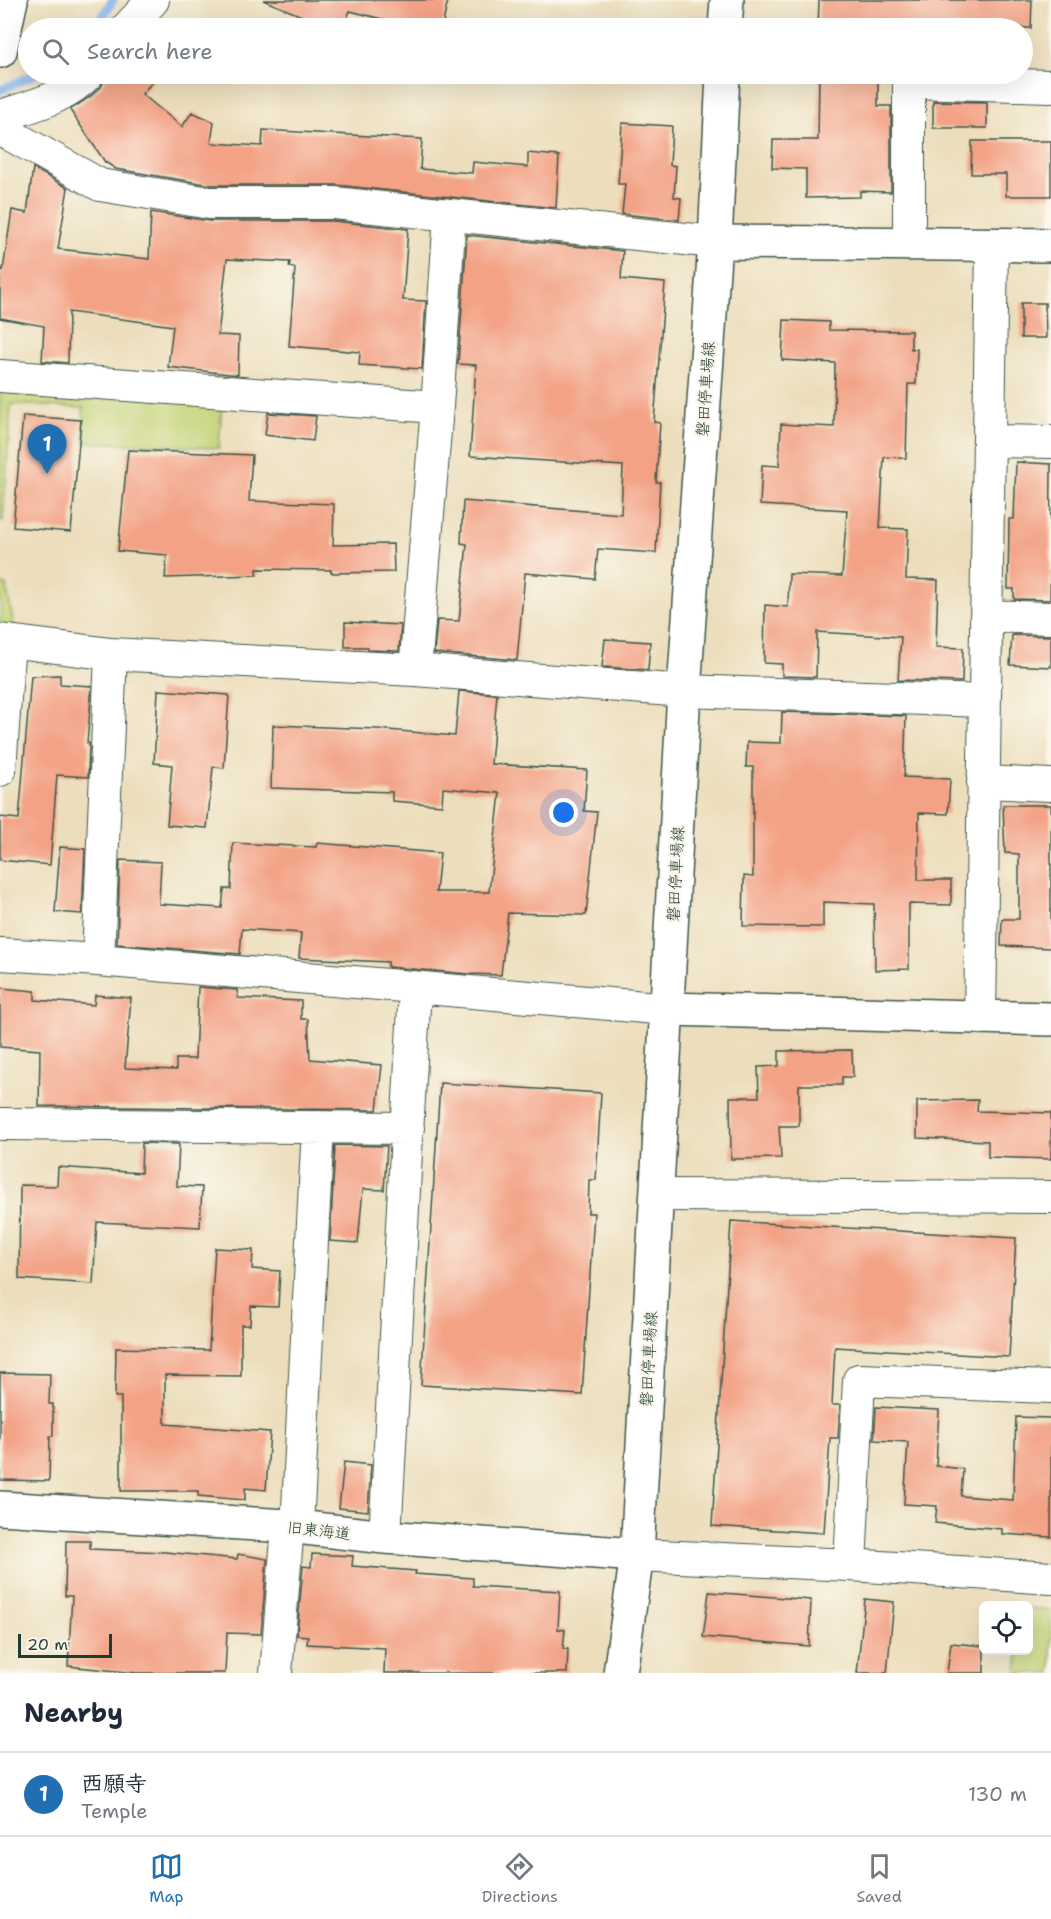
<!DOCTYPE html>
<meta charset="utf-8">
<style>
:root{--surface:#fff;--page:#f2f2f3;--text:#1f2937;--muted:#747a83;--line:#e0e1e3;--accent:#1f6fb2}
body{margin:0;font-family:"Shantell Sans","Klee One",sans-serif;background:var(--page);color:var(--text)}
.controls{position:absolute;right:18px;bottom:18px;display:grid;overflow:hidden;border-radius:9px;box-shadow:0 6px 24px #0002}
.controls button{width:54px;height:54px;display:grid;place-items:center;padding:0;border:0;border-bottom:2px solid var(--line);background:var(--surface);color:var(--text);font:30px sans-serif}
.scale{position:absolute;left:18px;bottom:15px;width:94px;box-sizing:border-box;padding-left:6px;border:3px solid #1f3d34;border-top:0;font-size:16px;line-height:21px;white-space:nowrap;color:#1f3d34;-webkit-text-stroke:4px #fbf7ec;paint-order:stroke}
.you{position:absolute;left:564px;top:813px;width:21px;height:21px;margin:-15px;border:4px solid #fff;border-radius:50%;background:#1a73e8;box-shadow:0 0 0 9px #1a73e833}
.badge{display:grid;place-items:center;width:39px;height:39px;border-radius:50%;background:var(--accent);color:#fff;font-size:20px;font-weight:700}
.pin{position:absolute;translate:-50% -50px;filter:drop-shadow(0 2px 3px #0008)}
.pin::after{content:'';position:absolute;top:32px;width:21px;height:18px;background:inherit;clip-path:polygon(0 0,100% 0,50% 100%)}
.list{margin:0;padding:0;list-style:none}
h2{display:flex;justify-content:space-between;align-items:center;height:78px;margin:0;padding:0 24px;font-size:26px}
h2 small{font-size:20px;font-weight:400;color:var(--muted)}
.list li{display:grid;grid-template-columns:39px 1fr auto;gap:18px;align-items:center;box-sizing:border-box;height:84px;padding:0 24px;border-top:2px solid var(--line)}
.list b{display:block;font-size:22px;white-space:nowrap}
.list p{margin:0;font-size:20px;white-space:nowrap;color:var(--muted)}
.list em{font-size:20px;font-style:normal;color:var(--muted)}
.icon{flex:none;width:33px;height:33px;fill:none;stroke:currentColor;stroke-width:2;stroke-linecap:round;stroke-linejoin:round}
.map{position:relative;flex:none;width:1051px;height:1673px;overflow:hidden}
.search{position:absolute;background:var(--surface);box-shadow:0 6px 24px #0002;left:18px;right:18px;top:18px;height:66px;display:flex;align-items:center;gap:15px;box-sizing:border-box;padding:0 21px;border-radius:33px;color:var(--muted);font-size:22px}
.sheet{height:162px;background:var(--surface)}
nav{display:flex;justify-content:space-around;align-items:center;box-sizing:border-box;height:84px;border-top:2px solid var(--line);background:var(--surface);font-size:16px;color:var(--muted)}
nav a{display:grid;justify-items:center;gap:3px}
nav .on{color:var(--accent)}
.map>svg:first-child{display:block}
.green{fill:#c3d275;stroke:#718854;stroke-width:1.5}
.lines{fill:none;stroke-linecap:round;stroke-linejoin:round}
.stream{stroke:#83b5ef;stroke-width:9}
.building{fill:#f3a285}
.minor-casing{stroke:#3e5548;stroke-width:34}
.tertiary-casing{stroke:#3e5548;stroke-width:36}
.primary-casing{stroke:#3e5548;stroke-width:36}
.minor{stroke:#fff;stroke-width:32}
.tertiary{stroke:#fff;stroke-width:33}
.primary{stroke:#fff;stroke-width:33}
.labels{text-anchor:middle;stroke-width:4.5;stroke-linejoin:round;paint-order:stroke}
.street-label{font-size:16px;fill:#1f3d34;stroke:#fbf7ec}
</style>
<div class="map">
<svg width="1051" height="1673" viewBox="0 0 1051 1673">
<rect width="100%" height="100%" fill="#fbf7ec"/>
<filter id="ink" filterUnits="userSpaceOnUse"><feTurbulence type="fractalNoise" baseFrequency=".0167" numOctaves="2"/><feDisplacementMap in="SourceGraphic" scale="12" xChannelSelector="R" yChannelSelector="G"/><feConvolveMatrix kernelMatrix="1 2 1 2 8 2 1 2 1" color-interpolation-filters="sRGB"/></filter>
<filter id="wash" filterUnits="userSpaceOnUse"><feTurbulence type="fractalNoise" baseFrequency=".008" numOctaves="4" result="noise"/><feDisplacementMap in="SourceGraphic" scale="24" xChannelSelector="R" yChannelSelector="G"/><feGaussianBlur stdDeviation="1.35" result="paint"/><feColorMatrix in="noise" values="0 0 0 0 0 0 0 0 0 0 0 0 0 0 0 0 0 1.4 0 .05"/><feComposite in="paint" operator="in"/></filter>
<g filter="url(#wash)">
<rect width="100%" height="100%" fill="#ecdebc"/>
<!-- green -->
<path class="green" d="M0,387L222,401L219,448L85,442L83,408L11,404L3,521L0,520Z
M0,583L6,585L15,631L0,630Z
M1029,1608L1051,1610V1673H1017L1019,1651L1028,1650Z"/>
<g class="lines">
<!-- stream -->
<path class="stream" d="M95,28L113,0
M0,90L36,74"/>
</g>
<g id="blocks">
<!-- building -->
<path class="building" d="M263,0H448L442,28H418L350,11L343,28H331Z
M819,0H1032L1031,28H818Z
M111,74H159L142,94L182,127L192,112L214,122L211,143L262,146L263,130L422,139L420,169L472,173L473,162L528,167V153L559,156L556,208L336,185H211L116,169L105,162L70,110L91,96L101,87L105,78Z
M819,74H878V106H891V192L860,191V197L806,198V169L772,168L773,140H818Z
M933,101L987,102V128H933Z
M622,123L672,126L670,165L676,166L674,197L681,198L679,220L622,214L625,184H618Z
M972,141H1051V196H1006V174H971Z
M33,168L68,188L58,249L149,259L151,212L210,221H333L408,229L403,300L426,301L422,369L359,365L360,352L289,346L295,268L289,267L290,262L227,259L218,335L239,336L238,375L168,367L173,326L69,312L68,363L42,361L44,326L0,318V269L3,270L12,210L27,213Z
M467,235L623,251L621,279L665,283L654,422L660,423L656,482H660L656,553L598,549L595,579L525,573L517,660L434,653L437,620L459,621L467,544L461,543L463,501L621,514L623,466L470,456L476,365L458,364Z
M1021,303H1045L1046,338H1021Z
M784,320L829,322V330L911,331V349H917L916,384H908L906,458L884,457L880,528L908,529L906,579L938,580L936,647L963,648L962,682L898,680L901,637L817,632L816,677L782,676V664L764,663L765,605L788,607L789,574L842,576L847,510L760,505L762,465L779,466L781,424L834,427L835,363L782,360Z
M268,413L316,416L313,441L265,435Z
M23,416L81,420L71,532L13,527Z
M128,450L252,455L249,501L334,504L333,545L393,544L394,572L331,573V570L257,569V575L165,578L167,555L118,551Z
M1016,462L1051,464L1050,600L1014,599V589H1008L1009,519H1014Z
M345,622L401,625L399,651L368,650V647H345Z
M1012,635L1051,636V667L1010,665Z
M605,639L650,642L648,670L602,667Z
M60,675V684L92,686L87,743H89L88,777L57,775L50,865L0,860V817L19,819L31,676Z
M158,690L229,695L224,768L213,767L207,828L167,825L172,765L154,763Z
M459,691L497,694L491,764L587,770L584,811L597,812L586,915L508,913L501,975L469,974L388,967V962L299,958L301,933L242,929L240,954L117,944L120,860L161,862L159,904L222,908L224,889H231L233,843L316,847L317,843L440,853L436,892H489L500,793L443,788L442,805L392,801V792L271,788L273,725L377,729L455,736Z
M782,712L906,716L904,777L950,779L948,814L919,813L918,880H951V905L909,904V969L875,970L874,904L823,902V927L743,926L744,876L753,877V767H746L747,742L781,743Z
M1003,805H1051V948L1001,946L1002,919H1019V854L1005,853Z
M60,847L85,849L82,914L55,912Z
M198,987L237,990L238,998L301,1001V1019H308L310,1059L382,1065L377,1110L39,1106L40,1050L0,1047V988L35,991V1000L94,1005L95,995L131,998L125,1068L176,1070V1059H195Z
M852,1050L853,1077H842V1085H799V1126H779L781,1158L731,1159L730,1097H759L758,1067L779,1066V1051Z
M440,1083L601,1093L596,1180H589L588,1213H594L582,1395L421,1385Z
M978,1100L977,1111L1051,1113V1159L988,1157V1141L917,1138V1101Z
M142,1143L179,1144L177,1186L202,1187L200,1227L97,1222L93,1284L19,1279L20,1185L57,1186L58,1167L141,1173Z
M335,1145L387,1146L384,1190L363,1189L358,1243L330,1241Z
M731,1221L1016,1238L1009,1357L835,1347L832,1405H840L838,1438H830L824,1533L712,1526Z
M215,1248L253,1250L252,1269L280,1271L278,1307L251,1306L250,1325H241V1376L165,1375V1424L270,1432L266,1490L245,1488V1500L198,1496V1491H121V1397H115L116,1348L209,1350Z
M0,1373L50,1374L49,1404H53V1436H50L49,1481L0,1480Z
M876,1407L939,1410L936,1466L963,1469L961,1496L1013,1500L1016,1417L1051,1418V1537L1002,1534V1529L935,1523L937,1506L904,1504L908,1442L874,1440Z
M344,1462L371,1465L368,1511L339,1508Z
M66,1541H90V1549L165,1552L237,1559L238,1554L267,1559L261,1634L227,1633L225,1673H137L68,1666L72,1596H65Z
M312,1554L353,1556L352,1566L416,1571L415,1574L473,1578V1586L560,1591L558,1629L565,1630L563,1649H568L567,1673H384L385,1648L307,1644L308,1636L297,1635L303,1566L311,1567Z
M709,1592L811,1600L809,1646L703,1637Z
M865,1599L894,1602L887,1673H857Z
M951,1643L984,1646V1673H947Z"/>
</g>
</g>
<g filter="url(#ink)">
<use href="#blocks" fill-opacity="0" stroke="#3e5548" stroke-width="1.5"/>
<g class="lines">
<defs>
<path id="minor" d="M127,28L153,0
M0,116C31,106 65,99 88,74
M0,129L100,185L210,203H334L715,242
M909,243V82L1051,86
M0,376L437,407
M989,441L1051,442
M986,616L1051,618
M0,640L111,654L415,670L684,691L985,701
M415,670L437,407L450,215
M0,770L9,641
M983,782L1051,785
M0,954L98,960L668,1009
M98,960L111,654
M980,1018L992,244
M0,1124L408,1128
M657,1195L1051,1197
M297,1527L318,1127
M385,1537L415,988
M637,1555L850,1565L1051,1578
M850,1565L859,1380L1051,1387
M276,1673L288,1526"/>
<path id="tertiary" d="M0,51L11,0
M715,242L1051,245
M668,1009L1051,1019
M0,1508L288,1526L385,1537L637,1555"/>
<path id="primary" d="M725,28L727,0
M620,1673L637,1555L684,691L715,242L723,74"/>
</defs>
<!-- minor casing -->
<use href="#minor" class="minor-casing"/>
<!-- tertiary casing -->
<use href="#tertiary" class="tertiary-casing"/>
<!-- primary casing -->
<use href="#primary" class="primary-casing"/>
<!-- minor -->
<use href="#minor" class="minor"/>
<!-- tertiary -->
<use href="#tertiary" class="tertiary"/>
<!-- primary -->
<use href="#primary" class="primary"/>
</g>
</g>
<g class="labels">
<!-- street labels -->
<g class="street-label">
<text transform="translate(705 389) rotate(-86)" y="6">磐田停車場線</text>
<text transform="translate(675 874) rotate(-87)" y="6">磐田停車場線</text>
<text transform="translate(648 1359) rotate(-87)" y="6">磐田停車場線</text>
<text transform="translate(319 1530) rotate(6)" y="6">旧東海道</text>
</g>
</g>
</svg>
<div class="controls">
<button><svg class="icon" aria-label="locate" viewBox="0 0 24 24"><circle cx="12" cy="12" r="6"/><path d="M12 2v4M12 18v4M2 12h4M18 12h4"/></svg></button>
</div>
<div class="scale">20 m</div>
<div class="you"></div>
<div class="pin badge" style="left:47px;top:474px">1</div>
<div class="search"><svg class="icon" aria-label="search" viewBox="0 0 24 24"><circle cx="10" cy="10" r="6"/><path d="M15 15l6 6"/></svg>Search here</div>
</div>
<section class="sheet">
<h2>Nearby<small></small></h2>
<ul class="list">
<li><span class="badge">1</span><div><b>西願寺</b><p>Temple</p></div><em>130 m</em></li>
</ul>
</section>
<nav>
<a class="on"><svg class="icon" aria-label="map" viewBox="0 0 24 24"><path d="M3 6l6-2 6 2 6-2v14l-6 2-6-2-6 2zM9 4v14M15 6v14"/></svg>Map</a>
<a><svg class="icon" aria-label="directions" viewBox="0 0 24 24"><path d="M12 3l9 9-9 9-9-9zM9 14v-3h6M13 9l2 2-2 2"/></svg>Directions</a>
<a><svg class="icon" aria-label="saved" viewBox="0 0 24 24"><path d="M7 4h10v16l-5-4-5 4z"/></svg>Saved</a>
</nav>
